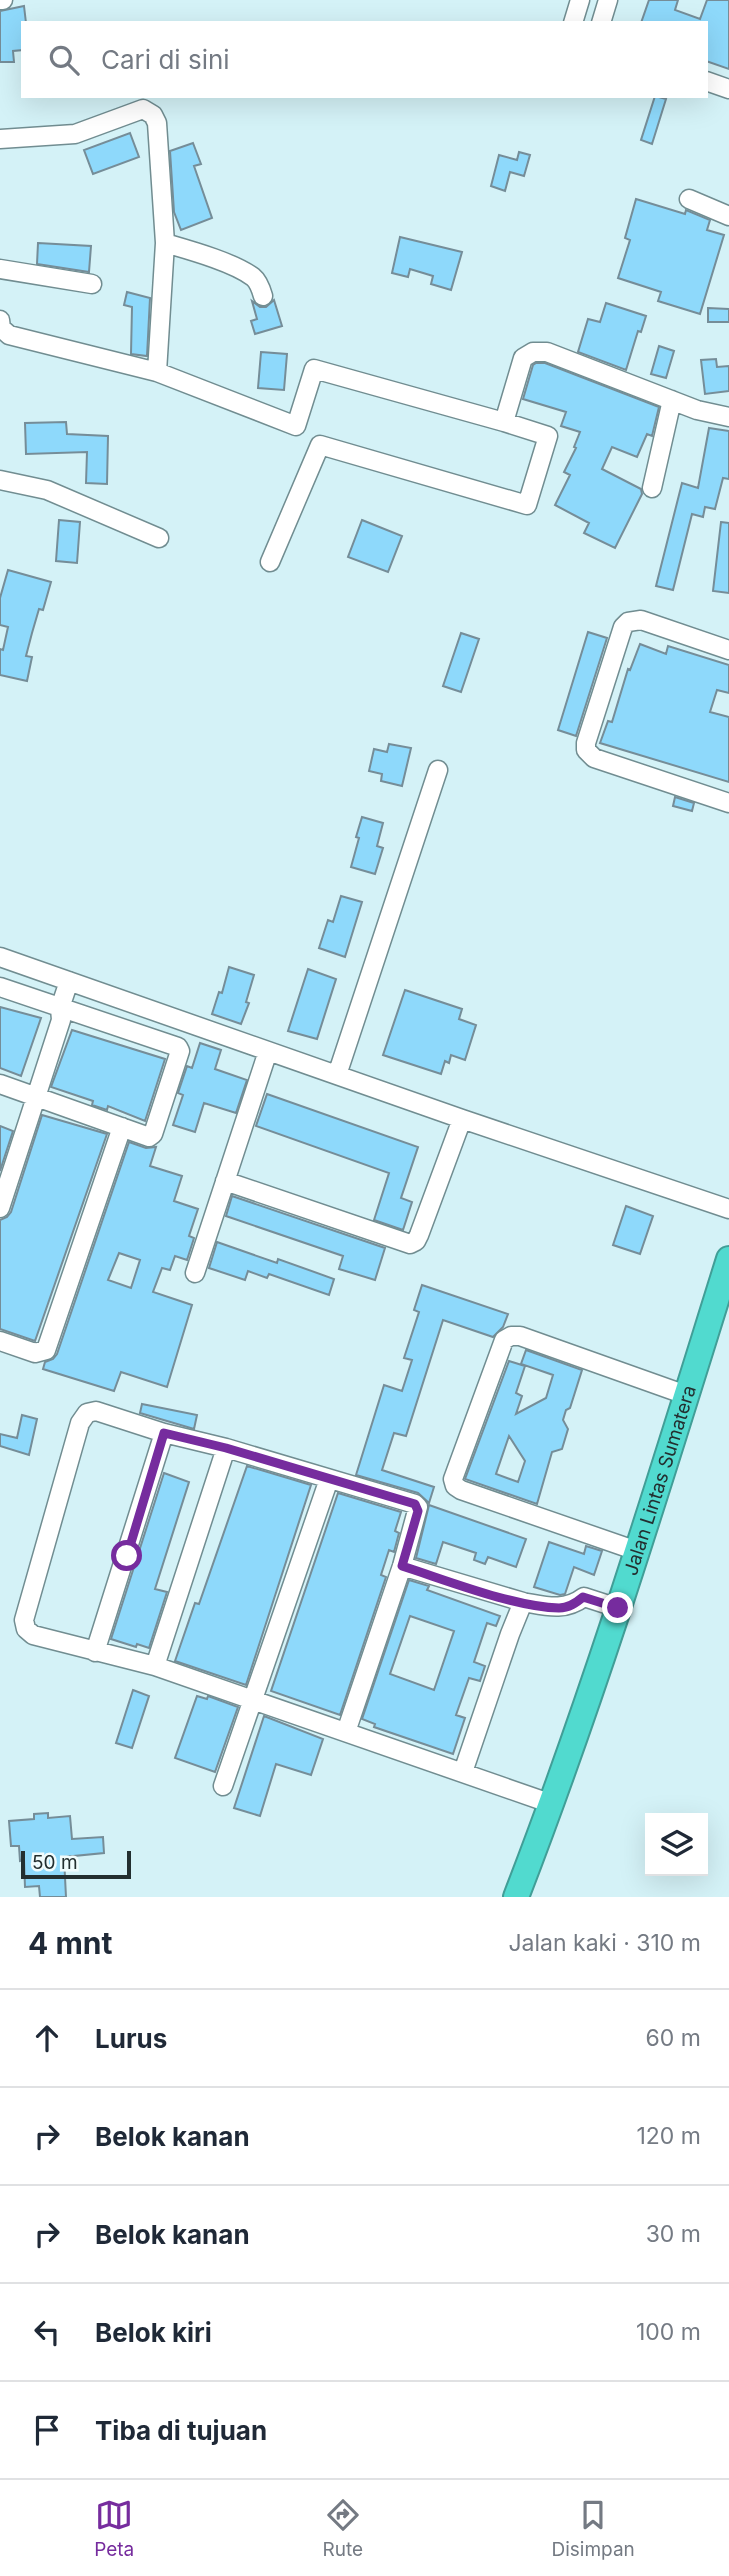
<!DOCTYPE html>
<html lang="id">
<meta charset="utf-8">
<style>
:root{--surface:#fff;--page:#f6f6f7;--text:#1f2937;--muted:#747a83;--line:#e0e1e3;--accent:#762c9e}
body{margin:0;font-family:Inter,sans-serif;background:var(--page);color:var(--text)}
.controls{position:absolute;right:21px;bottom:21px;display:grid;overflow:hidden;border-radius:0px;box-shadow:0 7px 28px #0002}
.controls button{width:63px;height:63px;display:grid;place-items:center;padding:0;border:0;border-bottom:2px solid var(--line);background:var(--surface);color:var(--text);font:35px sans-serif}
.scale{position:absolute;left:21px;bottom:18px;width:110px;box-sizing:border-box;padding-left:7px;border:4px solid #232f30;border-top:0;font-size:19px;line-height:24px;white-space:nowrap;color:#232f30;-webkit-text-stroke:5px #f0fcfd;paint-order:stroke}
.stop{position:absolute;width:21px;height:21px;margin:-16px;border:5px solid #762c9e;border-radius:50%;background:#fff}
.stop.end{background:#762c9e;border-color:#fff;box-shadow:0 2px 7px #0008}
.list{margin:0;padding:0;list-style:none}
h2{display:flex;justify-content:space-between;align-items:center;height:91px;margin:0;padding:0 28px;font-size:30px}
h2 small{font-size:23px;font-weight:400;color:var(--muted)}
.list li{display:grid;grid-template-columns:46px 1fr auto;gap:21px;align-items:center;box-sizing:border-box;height:98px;padding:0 28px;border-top:2px solid var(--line)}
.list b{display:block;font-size:26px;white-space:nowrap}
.list em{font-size:23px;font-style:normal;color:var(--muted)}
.icon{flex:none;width:38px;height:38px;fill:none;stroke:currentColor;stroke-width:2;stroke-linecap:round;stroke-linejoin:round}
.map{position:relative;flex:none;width:729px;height:1897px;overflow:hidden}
.search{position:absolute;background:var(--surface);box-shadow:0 7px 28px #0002;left:21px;right:21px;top:21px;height:77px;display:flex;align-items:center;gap:18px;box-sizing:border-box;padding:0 24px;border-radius:0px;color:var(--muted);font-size:26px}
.sheet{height:581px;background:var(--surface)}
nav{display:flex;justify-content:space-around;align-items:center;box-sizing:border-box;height:98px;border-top:2px solid var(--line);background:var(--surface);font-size:19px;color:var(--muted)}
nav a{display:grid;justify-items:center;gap:4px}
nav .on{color:var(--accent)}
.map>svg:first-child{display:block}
.building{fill:#8ed9fb;stroke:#758d98;stroke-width:2;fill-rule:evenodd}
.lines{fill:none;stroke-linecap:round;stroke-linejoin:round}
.minor-casing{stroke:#718d91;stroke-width:21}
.highway-casing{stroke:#419e97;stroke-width:28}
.minor{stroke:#fff;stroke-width:18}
.highway{stroke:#51dacf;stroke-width:24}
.route{stroke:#762c9e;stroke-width:9}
.labels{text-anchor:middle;stroke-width:6;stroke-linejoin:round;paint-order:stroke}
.street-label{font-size:19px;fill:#232f30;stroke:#f0fcfd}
</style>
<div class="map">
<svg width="729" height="1897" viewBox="0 0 729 1897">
<rect width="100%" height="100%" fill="#d4f2f7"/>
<!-- building -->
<path class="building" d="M649,0H678L675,10L700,19L707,0H729V69L706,61V23H641Z
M24,6L26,23H23V50L13,51L14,62H0V11Z
M655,96L666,99L652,144L641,140Z
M130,133L139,157L93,174L84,150Z
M193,143L201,164L194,166L212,218L181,230L174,212L170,151Z
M519,152L530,155L524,176L510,172L505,191L491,186L499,155L517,160Z
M636,199L685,214L686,210L710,220L707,230L724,235L700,314L658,301L661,292L618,278L630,240L625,238Z
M400,237L462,252L451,290L431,284L433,276L410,269L408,277L392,273Z
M38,243L91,246L89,272L37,264Z
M127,292L150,298L147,356L131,354L132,307L124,305Z
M274,300L282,326L255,334L251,321L257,319L252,301L260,307H266Z
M606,303L646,316L641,332L638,331L626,370L578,352L588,319L600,322Z
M708,308L729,309V322H708Z
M659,346L674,351L666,378L651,374Z
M261,352L287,354L284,390L258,388Z
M716,359L717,367L729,366V391L705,394L701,360Z
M536,363H545L659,407L652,436L647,434L637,457L612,447L602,469L641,489L642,494L615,548L584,533L589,523L555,505L570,475L564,472L576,448L574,447L580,432L561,426L566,412L523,399L533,365Z
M66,422L67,434L108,436L107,484L86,483L87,452L26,454L25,423Z
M709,428L729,431V479L723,478L715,509L705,507L703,517L692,514L673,590L656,586L682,483L698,488Z
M59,520L80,522L77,563L56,561Z
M362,520L402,536L388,572L348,557Z
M721,522L729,523V593L713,591Z
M8,570L51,582L43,610L39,609L32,633L26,656L32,657L27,681L0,675V649L3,650L8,627L0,625V598Z
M588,632L607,638L576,736L558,730Z
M461,633L479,639L461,692L443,686Z
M640,644L666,654L668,646L729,665V693L717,690L710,712L729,717V782L600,743L608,721L612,722L628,669L630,670Z
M389,744L411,748L402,786L381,781L382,774L369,771L374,749L387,752Z
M675,797L694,803L692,811L673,806Z
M362,817L383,823L377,846L383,848L375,874L351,867L359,838L356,837Z
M341,896L362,902L345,957L319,948L328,920L333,922Z
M229,967L254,975L246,1002L249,1003L241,1024L212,1014L219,992L222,993Z
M308,969L336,979L317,1039L288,1031Z
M405,990L462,1009L459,1019L476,1025L465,1060L451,1055L449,1063L445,1061L441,1074L383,1055Z
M0,1007L41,1018L21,1076L0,1068Z
M72,1030L165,1059L145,1121L108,1106L107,1110L92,1105L93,1101L51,1087Z
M200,1043L221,1050L215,1069L247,1080L236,1113L204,1103L195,1132L173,1125L183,1095L178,1093L187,1066L192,1068Z
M267,1094L418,1147L401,1198L412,1202L403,1230L374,1220L389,1173L256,1126Z
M42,1115L107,1134L35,1341L0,1329V1220L7,1217L11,1212Z
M0,1126L13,1131L0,1171Z
M129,1142L146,1148L156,1147L150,1166L182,1176L174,1201L198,1209L189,1236L194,1238L187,1260L175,1256L170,1270L162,1268L153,1292L192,1305L167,1387L121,1372L114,1391L43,1369L45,1362L53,1359L57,1354ZM119,1253L140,1260L131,1288L108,1280Z
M232,1196L385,1248L375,1280L339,1269L343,1256L226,1216Z
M626,1206L653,1216L640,1254L613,1245Z
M217,1242L277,1263L278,1259L334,1279L329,1295L269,1274L267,1278L248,1271L245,1280L209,1268Z
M422,1285L508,1314L503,1327L493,1337L443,1320L406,1436L394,1433L382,1470L434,1487L429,1503L418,1493L356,1475L384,1385L402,1391L412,1360L404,1358L419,1312L414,1310Z
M526,1350L582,1370L570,1408L566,1410L563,1420L568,1429L562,1449L552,1452L537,1504L465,1479L509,1361L525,1366L516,1393L522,1396L516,1414L546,1398L553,1375L521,1364ZM509,1436L525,1461L518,1482L496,1474Z
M142,1404L197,1415L194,1429L140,1413Z
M22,1415L37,1419L29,1455L0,1446V1434L17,1438Z
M247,1466L311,1485L246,1685L175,1661L195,1603L199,1604Z
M164,1473L189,1482L155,1589L167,1592L149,1648L137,1644L136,1647L111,1639Z
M338,1493L401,1512L395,1531L399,1533L394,1552L389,1550L381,1575L386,1577L340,1715L271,1691Z
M429,1505L526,1539L516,1567L488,1557L485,1564L474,1560L476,1553L443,1542L436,1564L416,1558Z
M549,1542L584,1554L586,1546L602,1551L594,1575L574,1567L565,1594L560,1595L534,1587Z
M409,1580L429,1586L427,1590L500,1616L496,1626L487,1623L474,1662L485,1666L480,1681L469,1678L456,1715L465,1718L453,1754L374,1727L375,1724L362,1719ZM410,1616L454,1631L434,1690L390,1674Z
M133,1690L149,1696L132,1748L116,1743Z
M197,1696L207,1699L208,1696L238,1707L215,1772L175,1758Z
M264,1716L323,1739L311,1775L276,1764L260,1816L234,1808Z
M48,1813V1818L70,1816L72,1839L103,1837L104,1853L64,1857L66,1897H40L39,1886L25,1887L24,1860L20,1861L19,1846H11L9,1821L34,1819V1814Z"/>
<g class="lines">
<defs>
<path id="minor" d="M0,0H3
M573,23L580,0
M601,23L608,0
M706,81L729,89
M0,139L75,134L143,109L153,115L157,123L165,243L157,372
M689,199L729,216
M165,243C189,250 233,262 253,277C258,281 261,289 263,296
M0,269L92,284
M0,320L1,328L9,335L157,372L296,426L314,369L504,422L523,358L533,352H547L697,410L729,417
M0,480L47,490L159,538
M652,488L672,400
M270,562L320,445L527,505L548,436L504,422
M729,650L641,620L628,622L623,627L586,743V750L594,758L729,803
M0,957L462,1119L729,1209
M0,987L178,1047L180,1051L153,1134L149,1137L0,1084
M337,1075L438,770
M225,1181L410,1244L416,1241L419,1235L462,1119
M0,1208L61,1020L60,1008L69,981
M195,1273L268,1051
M0,1341L35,1353L46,1350L122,1127
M637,1551L461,1490L455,1486L453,1479L504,1340L511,1336H520L686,1395
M402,1566L523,1602
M95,1652L164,1433
M155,1666L33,1635L26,1629L24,1620L80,1423L87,1413L96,1411L164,1433L226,1448
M346,1732L402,1566L418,1507L415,1504L226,1448L155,1666L552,1804
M463,1772L510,1634L523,1602C546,1606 564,1612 584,1597L618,1608
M223,1786L329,1479"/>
<g id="highway">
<path id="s1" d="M516,1897C597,1688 662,1473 729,1259"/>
</g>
</defs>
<!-- minor casing -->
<use href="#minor" class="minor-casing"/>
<!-- highway casing -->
<use href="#highway" class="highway-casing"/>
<!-- minor -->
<use href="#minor" class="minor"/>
<!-- highway -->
<use href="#highway" class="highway"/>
</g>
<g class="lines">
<!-- route -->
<path class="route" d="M127,1556L164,1433L226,1448L415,1504L418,1511L402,1566C446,1580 514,1607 559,1608C569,1608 576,1603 583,1597L618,1608"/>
</g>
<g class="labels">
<!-- street labels -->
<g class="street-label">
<text dy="7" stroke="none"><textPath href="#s1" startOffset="441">Jalan Lintas Sumatera</textPath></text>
</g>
</g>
</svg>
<div class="controls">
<button><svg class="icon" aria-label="layers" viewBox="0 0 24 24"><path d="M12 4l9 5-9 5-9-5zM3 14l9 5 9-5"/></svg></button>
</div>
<div class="scale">50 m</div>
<div class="stop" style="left:127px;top:1556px"></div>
<div class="stop end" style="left:618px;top:1608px"></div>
<div class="search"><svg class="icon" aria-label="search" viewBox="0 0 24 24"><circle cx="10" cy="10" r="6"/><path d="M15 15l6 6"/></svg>Cari di sini</div>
</div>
<section class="sheet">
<h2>4 mnt<small>Jalan kaki · 310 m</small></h2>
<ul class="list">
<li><svg class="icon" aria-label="ahead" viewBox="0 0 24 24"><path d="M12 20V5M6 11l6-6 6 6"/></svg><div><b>Lurus</b></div><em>60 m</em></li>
<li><svg class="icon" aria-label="right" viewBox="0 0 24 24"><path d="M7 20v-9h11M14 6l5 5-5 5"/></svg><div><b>Belok kanan</b></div><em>120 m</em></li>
<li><svg class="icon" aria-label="right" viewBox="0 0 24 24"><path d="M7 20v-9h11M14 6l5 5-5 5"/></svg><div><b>Belok kanan</b></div><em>30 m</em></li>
<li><svg class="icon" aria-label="left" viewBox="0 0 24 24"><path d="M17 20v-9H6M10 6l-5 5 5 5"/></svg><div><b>Belok kiri</b></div><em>100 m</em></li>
<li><svg class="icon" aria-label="arrive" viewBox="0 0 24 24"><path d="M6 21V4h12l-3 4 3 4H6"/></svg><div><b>Tiba di tujuan</b></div></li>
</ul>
</section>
<nav>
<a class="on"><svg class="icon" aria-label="map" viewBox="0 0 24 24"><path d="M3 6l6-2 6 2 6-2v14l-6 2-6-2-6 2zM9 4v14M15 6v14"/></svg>Peta</a>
<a><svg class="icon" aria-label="directions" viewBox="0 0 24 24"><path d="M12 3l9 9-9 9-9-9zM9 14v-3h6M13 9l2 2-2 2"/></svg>Rute</a>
<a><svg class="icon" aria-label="saved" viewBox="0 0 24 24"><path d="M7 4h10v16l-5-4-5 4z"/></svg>Disimpan</a>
</nav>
